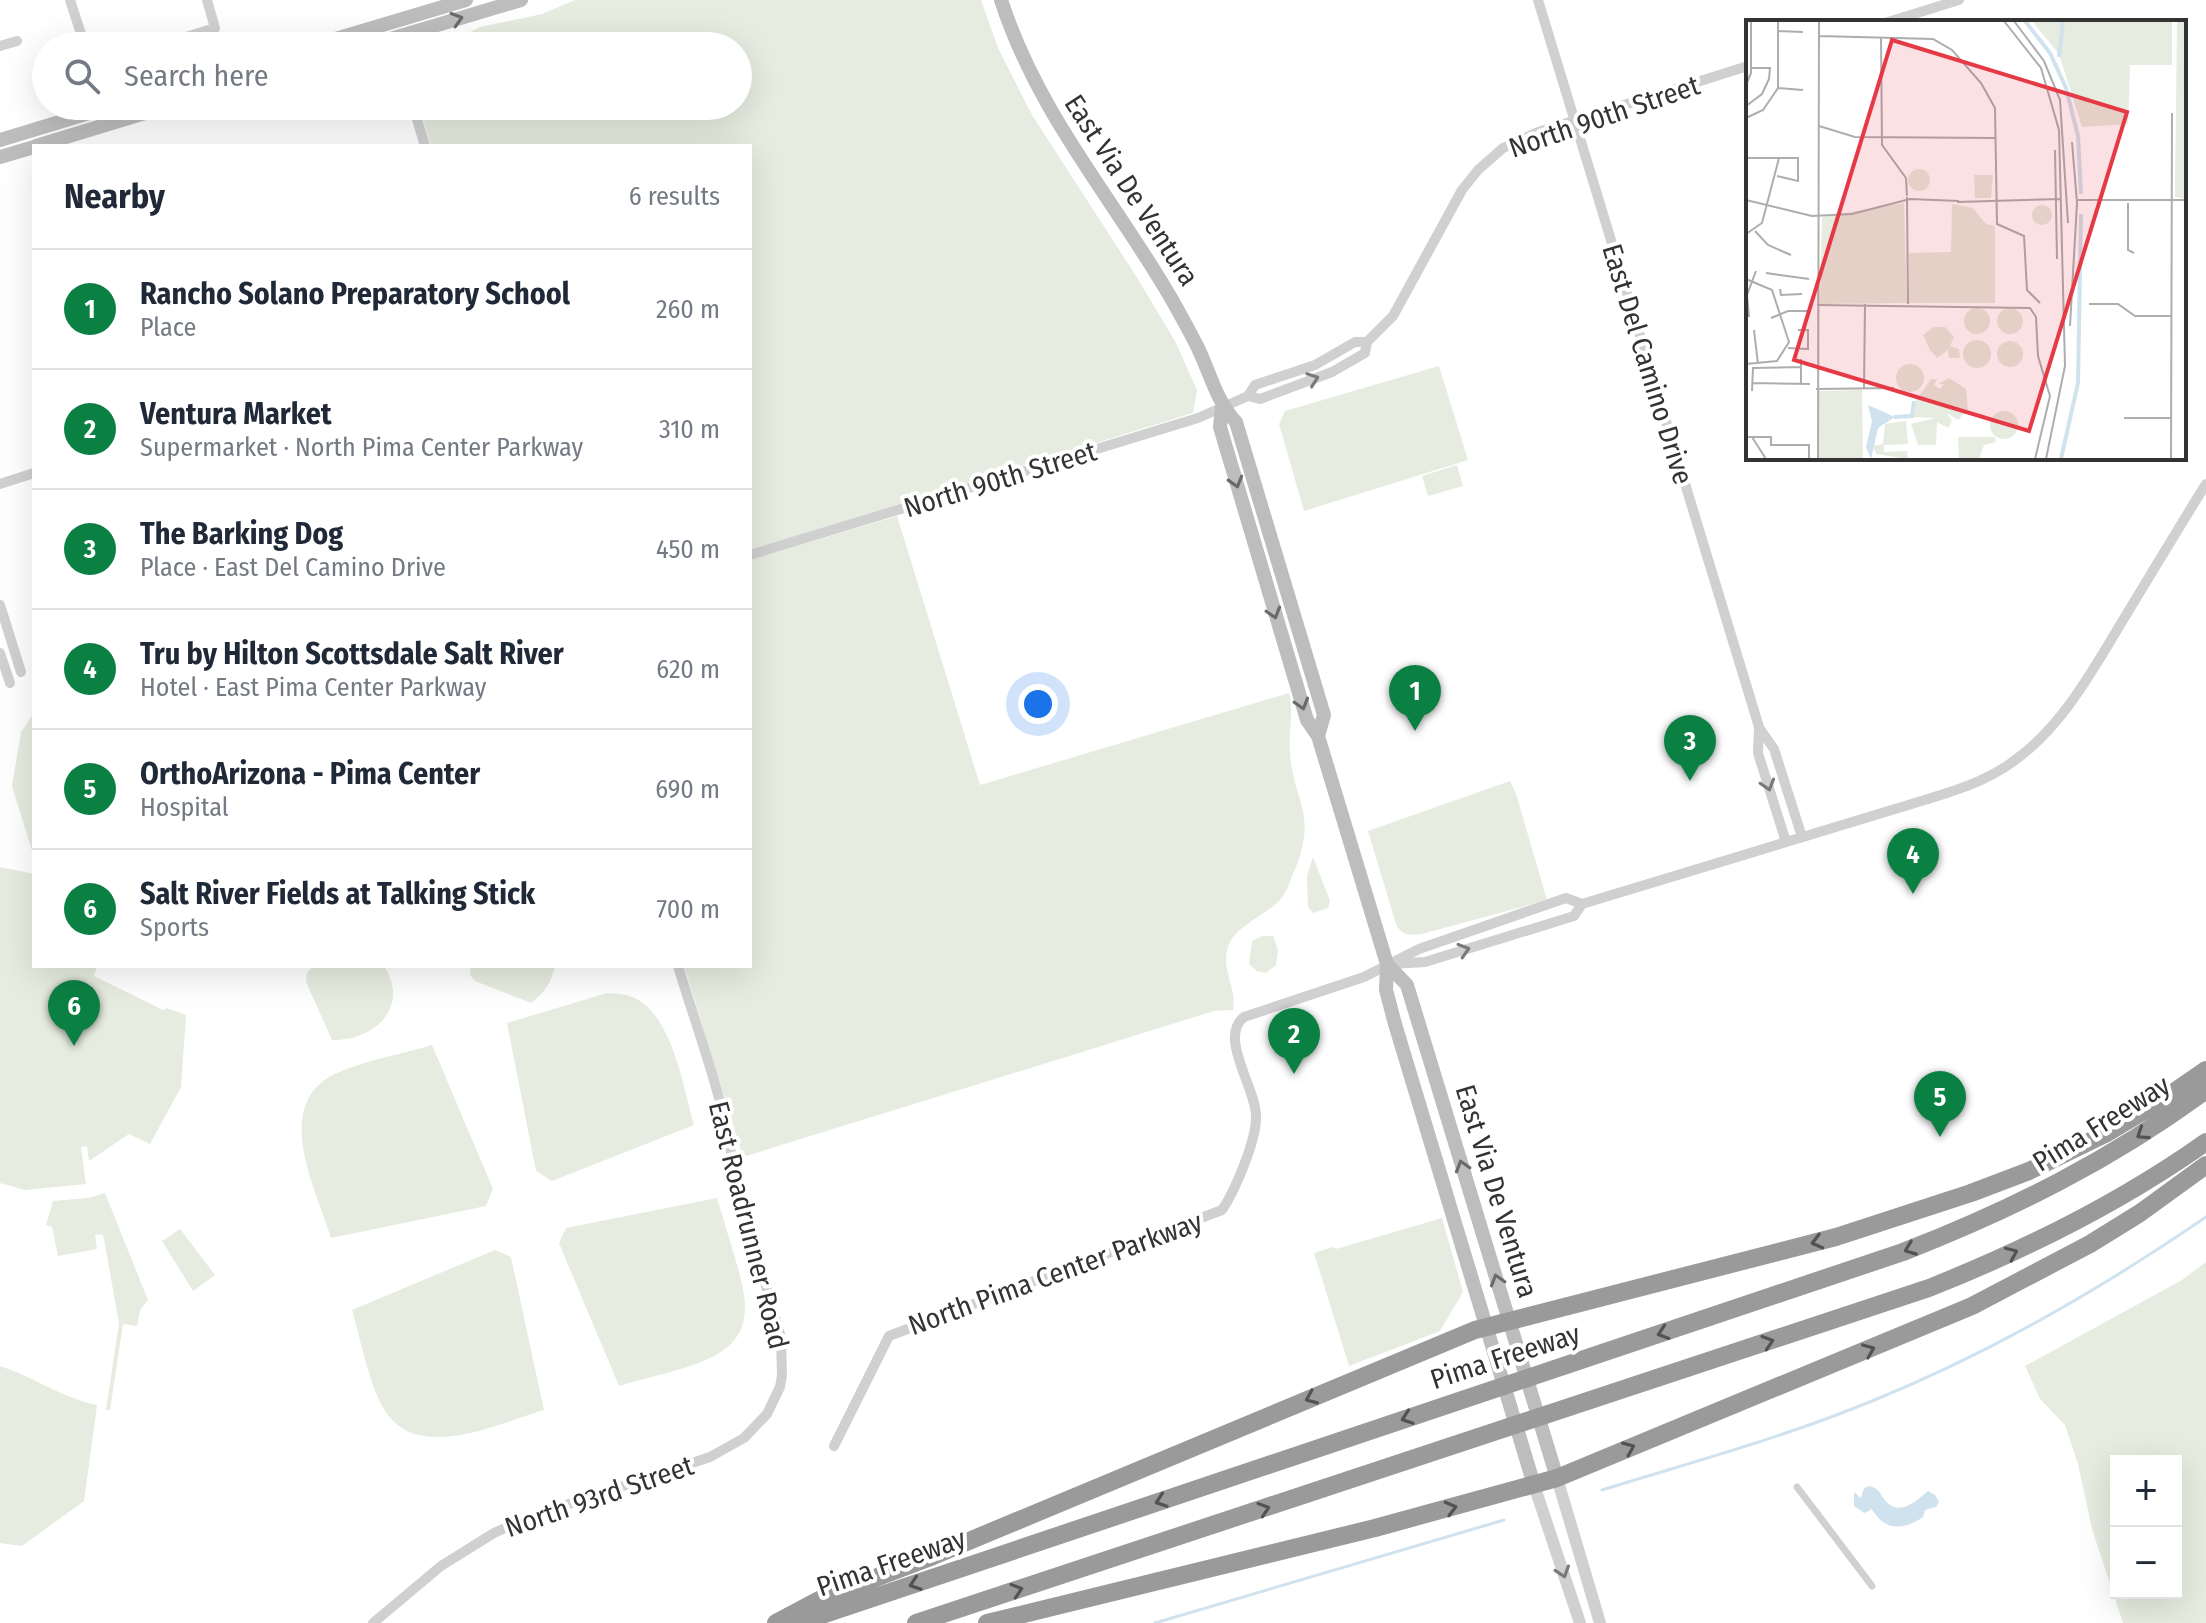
<!DOCTYPE html>
<meta charset="utf-8">
<style>
:root{--surface:#fff;--page:#f6f6f7;--text:#1f2937;--muted:#747a83;--line:#e0e1e3;--accent:#0b8043}
body{margin:0;font-family:"Fira Sans Condensed",sans-serif;background:var(--page);color:var(--text)}
.controls{position:absolute;right:24px;bottom:24px;display:grid;overflow:hidden;border-radius:0px;box-shadow:0 8px 32px #0002}
.controls button{width:72px;height:72px;display:grid;place-items:center;padding:0;border:0;border-bottom:2px solid var(--line);background:var(--surface);color:var(--text);font:40px sans-serif}
.you{position:absolute;left:1038px;top:704px;width:28px;height:28px;margin:-20px;border:6px solid #fff;border-radius:50%;background:#1a73e8;box-shadow:0 0 0 12px #1a73e833}
.badge{display:grid;place-items:center;width:52px;height:52px;border-radius:50%;background:var(--accent);color:#fff;font-size:26px;font-weight:700}
.pin{position:absolute;translate:-50% -66px;filter:drop-shadow(0 2px 4px #0008)}
.pin::after{content:'';position:absolute;top:42px;width:28px;height:24px;background:inherit;clip-path:polygon(0 0,100% 0,50% 100%)}
.list{margin:0;padding:0;list-style:none}
h2{display:flex;justify-content:space-between;align-items:center;height:104px;margin:0;padding:0 32px;font-size:34px}
h2 small{font-size:26px;font-weight:400;color:var(--muted)}
.list li{display:grid;grid-template-columns:52px 1fr auto;gap:24px;align-items:center;box-sizing:border-box;height:120px;padding:0 32px;border-top:2px solid var(--line)}
.list b{display:block;font-size:30px;white-space:nowrap}
.list p{margin:0;font-size:26px;white-space:nowrap;color:var(--muted)}
.list em{font-size:26px;font-style:normal;color:var(--muted)}
.icon{flex:none;width:44px;height:44px;fill:none;stroke:currentColor;stroke-width:2;stroke-linecap:round;stroke-linejoin:round}
.map{position:relative;flex:none;width:2206px;height:1623px;overflow:hidden}
.search{position:absolute;background:var(--surface);box-shadow:0 8px 32px #0002;left:32px;top:32px;width:720px;height:88px;display:flex;align-items:center;gap:20px;box-sizing:border-box;padding:0 28px;border-radius:44px;color:var(--muted);font-size:30px}
.panel{position:absolute;background:var(--surface);box-shadow:0 8px 32px #0002;left:32px;top:144px;width:720px;height:824px;border-radius:0px}
.map>svg:first-child{display:block}
.green{fill:#e6ecdf;fill-rule:evenodd}
.water{fill:#cfe2ee}
.lines{fill:none;stroke-linecap:round;stroke-linejoin:round}
.stream{stroke:#cfe2ee;stroke-width:3}
.pedestrian{stroke:#d0d0d0;stroke-width:7}
.minor{stroke:#d0d0d0;stroke-width:10}
.tertiary{stroke:#d0d0d0;stroke-width:12}
.secondary{stroke:#bdbdbd;stroke-width:14}
.motorway{stroke:#9a9a9a;stroke-width:18}
.oneway{stroke:#6a6a6a}
.oneway2{stroke:#7a7a7a}
.oneway3{stroke:#525252}
.labels{text-anchor:middle;stroke-width:8;stroke-linejoin:round;paint-order:stroke}
.street-label{font-size:28px;fill:#333;stroke:#fff}
.inset-river{fill:none;stroke:#cfe2ee;stroke-width:4}
.inset-road{fill:none;stroke:#adadad;stroke-width:2}
.view{fill:#e63946;fill-opacity:0.15;stroke:#e63946;stroke-width:4}
.inset-edge{fill:none;stroke:#333;stroke-width:4}
</style>
<div class="map">
<svg width="2206" height="1623" viewBox="0 0 2206 1623">
<rect width="100%" height="100%" fill="#fff"/>
<!-- green -->
<path class="green" d="M575,0H981L998,48L1032,115L1136,276L1175,341L1197,390L1193,413L750,550V146H431L419,106H738V46H433L445,40L457,39L480,27L542,14Z
M1439,366L1468,460L1304,511L1279,424L1285,411Z
M1457,465L1463,486L1428,496L1422,476Z
M897,516L980,785L1289,693C1294,712 1288,733 1290,753C1294,804 1317,812 1296,867C1291,877 1288,891 1280,900C1265,916 1232,927 1227,950C1222,971 1237,989 1233,1010L1214,1011L743,1157L684,966H750V560Z
M34,713V854H33L12,786L21,732Z
M1510,781L1516,794L1547,900L1422,934C1410,936 1401,935 1396,924L1368,831Z
M1313,857L1330,901L1328,908L1313,913L1308,907L1307,876Z
M0,867L34,874V966H97L94,976L163,1010L167,1008L186,1015L181,1087L150,1144L129,1134L89,1161L87,1146L81,1147L86,1184L25,1190L0,1183Z
M1262,936H1273L1278,950L1276,965L1266,973L1257,971L1249,964L1252,941Z
M313,966H384C411,1007 374,1041 332,1040L306,982L307,973Z
M471,966H555C551,983 545,992 531,1003L475,981L470,975Z
M607,993C613,994 620,993 626,995C671,1005 683,1087 694,1125L552,1181L536,1171L507,1023Z
M432,1045L493,1189L486,1206L331,1238C316,1189 270,1103 337,1073C365,1060 403,1054 432,1045Z
M105,1193L148,1300L140,1310L137,1326L123,1324L110,1410H106L119,1323L103,1234L95,1235L97,1249L58,1256L52,1227L46,1225L53,1201L88,1198Z
M717,1198C723,1218 729,1238 735,1258C746,1296 757,1333 714,1356C687,1370 648,1377 619,1386L559,1243L566,1228Z
M1442,1218L1463,1292L1440,1331L1349,1366L1314,1253L1332,1247L1336,1249Z
M180,1229L215,1275L193,1291L162,1241Z
M495,1250L511,1257L544,1410C499,1423 423,1461 388,1415C371,1394 360,1337 352,1310Z
M2206,1262V1623H2123L2092,1529L2078,1464L2065,1425L2040,1399L2025,1366L2182,1280ZM2116,1461H2176V1593H2116Z
M0,1366C34,1377 62,1398 97,1405L84,1501L22,1546L0,1543Z"/>
<!-- water -->
<path class="water" d="M1870,1486C1879,1489 1879,1492 1884,1499C1899,1519 1917,1500 1928,1491L1935,1495L1939,1502L1936,1507L1925,1510L1923,1517C1912,1525 1896,1531 1883,1522C1877,1518 1875,1512 1869,1507L1871,1510L1864,1513L1854,1506V1492L1861,1498L1864,1488Z"/>
<g class="lines">
<!-- stream -->
<path class="stream" d="M1602,1490C1692,1462 1785,1437 1872,1401C1991,1353 2101,1289 2206,1217
M1155,1623L1504,1520"/>
<!-- pedestrian -->
<path class="pedestrian" d="M1797,1487L1872,1586"/>
<!-- minor -->
<path class="minor" d="M70,0L85,46
M1538,0L1759,727L1758,753L1786,842
M1888,22L1959,0
M0,46L17,41
M157,46L215,28L207,0
M413,106L425,146
M1248,396L1260,399L1332,372L1365,353L1367,342L1393,316L1462,190L1478,170L1503,148L1538,132L1748,66
M0,484L34,473
M750,555L1198,418L1248,396L1255,385L1315,365L1355,342H1367
M0,605L21,672
M0,653L10,683
M1760,729L1774,749L1802,837
M1393,964L1425,962L1574,916L1582,904
M834,1446L889,1336L1222,1210C1235,1191 1257,1139 1256,1116C1256,1088 1218,1037 1244,1017L1364,977L1419,949L1566,898L1582,904L1928,799C1957,790 1986,781 2011,763C2061,729 2093,670 2123,620C2151,574 2178,529 2206,484
M373,1623L441,1566L494,1533L527,1518L710,1457L744,1438L767,1414L780,1387L782,1375L781,1338L735,1179C727,1106 699,1036 678,966"/>
<!-- tertiary -->
<path class="tertiary" d="M1557,1478L1600,1623
M1534,1485L1580,1623"/>
<!-- secondary -->
<path class="secondary" d="M1001,0C1039,116 1111,195 1171,298C1180,314 1189,330 1197,346C1210,372 1216,401 1236,422L1324,715L1318,736
M312,46L466,0
M367,46L521,0
M0,140L112,106
M36,146L168,106
M0,157L34,147
M1222,408L1220,427L1307,720L1318,736L1387,964L1386,990L1395,1024L1534,1485
M1387,964L1407,985L1557,1478"/>
<!-- motorway -->
<path class="motorway" d="M776,1623L825,1597L933,1556L1475,1330L1836,1237L1971,1193L2029,1171L2105,1134L2167,1097L2206,1070
M798,1623L1903,1252C2013,1209 2111,1160 2206,1090
M916,1623L1929,1288C2027,1249 2120,1203 2206,1142
M987,1623L1375,1528L1557,1478L1972,1306L2090,1244L2140,1213L2206,1165"/>
</g>
<!-- one-way arrows -->
<defs><path id="oneway-chevron" d="M-2-3.5L2.5 0L-2 3.5" fill="none" stroke-width="1.6" stroke-linecap="round" stroke-linejoin="round" transform="scale(2)"/></defs>
<g class="oneway">
<use href="#oneway-chevron" transform="translate(457 19) rotate(-17)"/>
<use href="#oneway-chevron" transform="translate(1236 482) rotate(74)"/>
<use href="#oneway-chevron" transform="translate(1274 613) rotate(73)"/>
<use href="#oneway-chevron" transform="translate(1302 704) rotate(73)"/>
<use href="#oneway-chevron" transform="translate(1462 1166) rotate(-107)"/>
<use href="#oneway-chevron" transform="translate(1497 1280) rotate(-107)"/>
</g>
<g class="oneway2">
<use href="#oneway-chevron" transform="translate(1313 379) rotate(-20)"/>
<use href="#oneway-chevron" transform="translate(1768 785) rotate(73)"/>
<use href="#oneway-chevron" transform="translate(1464 950) rotate(-17)"/>
<use href="#oneway-chevron" transform="translate(1563 1572) rotate(72)"/>
</g>
<g class="oneway3">
<use href="#oneway-chevron" transform="translate(2142 1134) rotate(147)"/>
<use href="#oneway-chevron" transform="translate(1817 1242) rotate(166)"/>
<use href="#oneway-chevron" transform="translate(1910 1249) rotate(159)"/>
<use href="#oneway-chevron" transform="translate(2012 1253) rotate(-24)"/>
<use href="#oneway-chevron" transform="translate(1663 1333) rotate(162)"/>
<use href="#oneway-chevron" transform="translate(1768 1342) rotate(-18)"/>
<use href="#oneway-chevron" transform="translate(1869 1350) rotate(-22)"/>
<use href="#oneway-chevron" transform="translate(1311 1398) rotate(157)"/>
<use href="#oneway-chevron" transform="translate(1407 1418) rotate(161)"/>
<use href="#oneway-chevron" transform="translate(1629 1448) rotate(-23)"/>
<use href="#oneway-chevron" transform="translate(1161 1501) rotate(161)"/>
<use href="#oneway-chevron" transform="translate(1451 1508) rotate(-15)"/>
<use href="#oneway-chevron" transform="translate(1264 1509) rotate(-18)"/>
<use href="#oneway-chevron" transform="translate(915 1584) rotate(161)"/>
<use href="#oneway-chevron" transform="translate(1017 1590) rotate(-18)"/>
</g>
<g class="labels">
<!-- street labels -->
<g class="street-label">
<text transform="translate(1604 116) rotate(-19)" y="10">North 90th Street</text>
<text transform="translate(1132 190) rotate(57)" y="10">East Via De Ventura</text>
<text transform="translate(1648 364) rotate(73)" y="10">East Del Camino Drive</text>
<text transform="translate(1000 479) rotate(-17)" y="10">North 90th Street</text>
<text transform="translate(2101 1123) rotate(-32)" y="10">Pima Freeway</text>
<text transform="translate(1497 1191) rotate(73)" y="10">East Via De Ventura</text>
<text transform="translate(749 1225) rotate(76)" y="10">East Roadrunner Road</text>
<text transform="translate(1055 1273) rotate(-20)" y="10">North Pima Center Parkway</text>
<text transform="translate(1505 1356) rotate(-18)" y="10">Pima Freeway</text>
<text transform="translate(599 1496) rotate(-19)" y="10">North 93rd Street</text>
<text transform="translate(891 1562) rotate(-19)" y="10">Pima Freeway</text>
</g>
</g>
<!-- overview -->
<g transform="translate(1746 20)">
<rect width="440" height="440" fill="#fff"/>
<path d="M286,1H426V45H384L382,104L336,107L313,34ZM431,1H440V179L429,177ZM162 160a11 11 0 1 1 22 0a11 11 0 1 1-22 0ZM228,155H247L245,178H229ZM158,183L161,283L74,284L76,197ZM206,184L227,188L240,204L249,206V283H163V233L205,232ZM286 195a10 10 0 1 1 20 0a10 10 0 1 1-20 0ZM218 301a13 13 0 1 1 26 0a13 13 0 1 1-26 0ZM251 301a13 13 0 1 1 26 0a13 13 0 1 1-26 0ZM188,307H199L208,317L204,326L213,329L214,338H203L202,330L191,338L184,330L177,315ZM217 334a14 14 0 1 1 28 0a14 14 0 1 1-28 0ZM251 334a13 13 0 1 1 26 0a13 13 0 1 1-26 0ZM150 358a14 14 0 1 1 28 0a14 14 0 1 1-28 0ZM203,358L220,369L222,389L212,400L201,393L206,401L202,408L191,402L190,425H172L165,404L190,398L168,397L169,382L185,359H191L188,365L194,369L198,364H192ZM116,370L117,439H73V371ZM244 405a14 14 0 1 1 28 0a14 14 0 1 1-28 0ZM160,401L162,424L138,425V432L161,431L162,439L130,434L127,426L137,424L139,404ZM212,417H249L250,422L238,425L233,439H213Z" fill="#e6ecdf"/>
<path d="M122,385L149,397L132,408L125,439L120,427L126,401Z" fill="#cfe2ee"/>
<path class="inset-river" d="M279,1L304,33L320,68L332,116L335,174M313,37L317,1M148,397L166,396L168,381M315,439L332,363L335,194"/>
<path class="inset-road" d="M258,1L295,48L313,110L319,346L300,439M268,1L298,41L314,80L322,203M32,11L57,12M73,16L187,19L206,30L235,63L249,88L251,204L278,216L281,270L294,283M135,17L136,125L160,158L161,176M0,65L5,53V1M32,68L57,70M0,86L16,74L23,59L24,48H6M0,98L17,90L32,68V1M73,106L109,117L249,118M309,130L311,239M0,158L1,138H52V161L31,156M161,177L162,284M0,180L66,196L106,194L164,179L213,181M332,180H440M211,182L314,179M382,183V230L388,233M9,211L22,225L45,235M0,214L16,203L33,138M20,253L63,259M0,259L26,270L43,322L31,341L0,344M34,269L35,275L56,274M343,284H372L389,296H426M71,285L284,288L290,297L292,336L304,376L289,439M3,297L1,275L10,251M25,298L42,291H63M324,306L331,183L326,122M8,310L12,344M42,328L62,329V310H52M55,339V364M6,363L64,364M70,369L148,368M118,369L119,284M6,371L7,348L55,347M378,398H425M0,417H25V425H63V439M6,417L20,439M72,439L73,1M425,439L426,93"/>
<path class="view" d="M146,20L381,92L283,411L48,340Z"/>
<rect width="440" height="440" class="inset-edge"/>
</g>
</svg>
<div class="controls">
<button>+</button>
<button>−</button>
</div>
<div class="you"></div>
<div class="pin badge" style="left:1415px;top:731px">1</div>
<div class="pin badge" style="left:1294px;top:1074px">2</div>
<div class="pin badge" style="left:1690px;top:781px">3</div>
<div class="pin badge" style="left:1913px;top:894px">4</div>
<div class="pin badge" style="left:1940px;top:1137px">5</div>
<div class="pin badge" style="left:74px;top:1046px">6</div>
<div class="search"><svg class="icon" aria-label="search" viewBox="0 0 24 24"><circle cx="10" cy="10" r="6"/><path d="M15 15l6 6"/></svg>Search here</div>
<section class="panel">
<h2>Nearby<small>6 results</small></h2>
<ul class="list">
<li><span class="badge">1</span><div><b>Rancho Solano Preparatory School</b><p>Place</p></div><em>260 m</em></li>
<li><span class="badge">2</span><div><b>Ventura Market</b><p>Supermarket · North Pima Center Parkway</p></div><em>310 m</em></li>
<li><span class="badge">3</span><div><b>The Barking Dog</b><p>Place · East Del Camino Drive</p></div><em>450 m</em></li>
<li><span class="badge">4</span><div><b>Tru by Hilton Scottsdale Salt River</b><p>Hotel · East Pima Center Parkway</p></div><em>620 m</em></li>
<li><span class="badge">5</span><div><b>OrthoArizona - Pima Center</b><p>Hospital</p></div><em>690 m</em></li>
<li><span class="badge">6</span><div><b>Salt River Fields at Talking Stick</b><p>Sports</p></div><em>700 m</em></li>
</ul>
</section>
</div>
